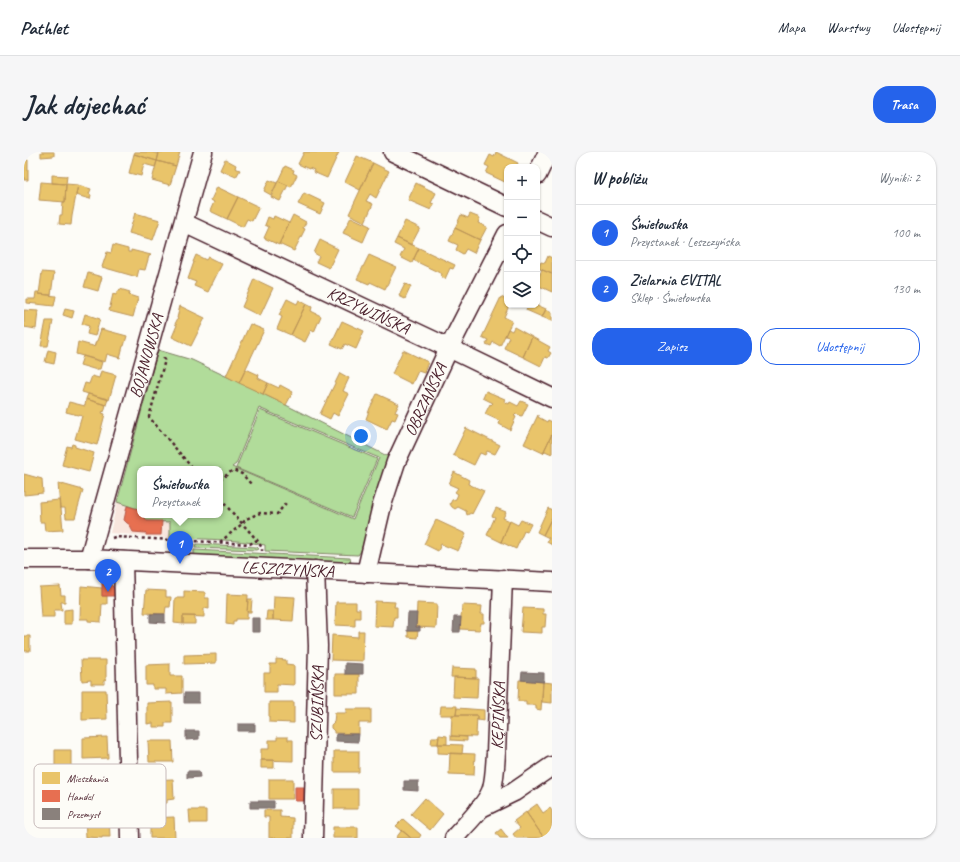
<!DOCTYPE html>
<html lang="pl">
<meta charset="utf-8">
<style>
:root{--surface:#fff;--page:#f6f6f7;--text:#1f2937;--muted:#747a83;--line:#e0e1e3;--accent:#2563eb}
body{margin:0;font-family:Caveat,sans-serif;background:var(--page);color:var(--text)}
.controls{position:absolute;right:12px;top:12px;display:grid;overflow:hidden;border-radius:8px;box-shadow:0 1px 3px #0004}
.controls button{width:36px;height:36px;display:grid;place-items:center;padding:0;border:0;border-bottom:1px solid var(--line);background:var(--surface);color:var(--text);font:20px sans-serif}
.you{position:absolute;left:337px;top:284px;width:14px;height:14px;margin:-10px;border:3px solid #fff;border-radius:50%;background:#1a73e8;box-shadow:0 0 0 6px #1a73e833}
.badge{display:grid;place-items:center;width:26px;height:26px;border-radius:50%;background:var(--accent);color:#fff;font-size:13px;font-weight:700}
.pin{position:absolute;translate:-50% -33px;filter:drop-shadow(0 1px 2px #0008)}
.pin::after{content:'';position:absolute;top:21px;width:14px;height:12px;background:inherit;clip-path:polygon(0 0,100% 0,50% 100%)}
.popup{position:absolute;left:113px;top:314px;width:86px;height:52px;box-sizing:border-box;display:grid;place-content:center;border-radius:8px;background:var(--surface);filter:drop-shadow(0 1px 3px #0005);font-size:13px;white-space:nowrap;color:var(--muted)}
.popup b{font-size:15px;color:var(--text)}
.popup::after{content:'';position:absolute;left:50%;top:100%;margin-left:-8px;border:8px solid transparent;border-top-color:var(--surface)}
.list{margin:0;padding:0;list-style:none}
h2{display:flex;justify-content:space-between;align-items:center;height:52px;margin:0;padding:0 16px;font-size:17px}
h2 small{font-size:13px;font-weight:400;color:var(--muted)}
.list li{display:grid;grid-template-columns:26px 1fr auto;gap:12px;align-items:center;box-sizing:border-box;height:56px;padding:0 16px;border-top:1px solid var(--line)}
.list b{display:block;font-size:15px;white-space:nowrap}
.list p{margin:0;font-size:13px;white-space:nowrap;color:var(--muted)}
.list em{font-size:13px;font-style:normal;color:var(--muted)}
.actions{display:flex;gap:8px;padding:12px 16px}
.actions a{flex:1;padding:9px 0;border:1px solid var(--accent);border-radius:16px;text-align:center;font-size:14px;color:var(--accent)}
.actions .main{background:var(--accent);color:#fff}
.icon{flex:none;width:22px;height:22px;fill:none;stroke:currentColor;stroke-width:2;stroke-linecap:round;stroke-linejoin:round}
.map{position:relative;flex:none;width:528px;height:686px;overflow:hidden;border-radius:16px}
header{display:flex;align-items:center;gap:24px;box-sizing:border-box;height:56px;padding:0 20px;background:var(--surface);border-bottom:1px solid var(--line)}
header strong{font-size:19px}
nav{display:flex;gap:22px;margin-inline-start:auto;font-size:14px}
.intro{display:flex;align-items:center;justify-content:space-between;box-sizing:border-box;height:96px;padding:0 24px}
h1{margin:0;font-size:28px}
.button{padding:10px 18px;border-radius:16px;background:var(--accent);color:#fff;font-size:14px;font-weight:700}
main{display:flex;gap:24px;padding:0 24px}
aside{flex:1;background:var(--surface);border-radius:16px;box-shadow:0 1px 3px #0004}
.map>svg:first-child{display:block}
.built{fill:#f8e6de}
.green{fill:#b1dc9a;stroke:#7e7e62;fill-rule:evenodd}
.homes{fill:#e9c46a;stroke:#b99257}
.shops{fill:#e76f51;stroke:#b85746}
.industry{fill:#8a817c;stroke:#776464}
.lines{fill:none;stroke-linecap:round;stroke-linejoin:round}
.minor-casing{stroke:#4a1f2b;stroke-width:21}
.path{stroke:#4a1f2b;stroke-width:2.5;stroke-dasharray:3 3;stroke-linecap:butt}
.minor{stroke:#fdfcf7;stroke-width:18}
.labels{text-anchor:middle;stroke-width:4;stroke-linejoin:round;paint-order:stroke}
.street-label{font-size:17px;fill:#4a1f2b;stroke:#fdfcf7}
.key{fill:#fdfcf7;stroke:#c7baba;stroke-width:1}
.key-label{font-size:11px;fill:#4a1f2b}
</style>
<header>
<strong>Pathlet</strong>
<nav><a>Mapa</a><a>Warstwy</a><a>Udostępnij</a></nav>
</header>
<div class="intro"><h1>Jak dojechać</h1><a class="button">Trasa</a></div>
<main>
<div class="map">
<svg width="528" height="686" viewBox="0 0 528 686">
<rect width="100%" height="100%" fill="#fdfcf7"/>
<filter id="ink" filterUnits="userSpaceOnUse"><feTurbulence type="fractalNoise" baseFrequency=".025" numOctaves="2"/><feDisplacementMap in="SourceGraphic" scale="8" xChannelSelector="R" yChannelSelector="G"/><feConvolveMatrix kernelMatrix="1 2 1 2 8 2 1 2 1" color-interpolation-filters="sRGB"/></filter>
<g filter="url(#ink)">
<!-- built -->
<path class="built" d="M93,350L114,357L116,359V363H119L123,369L146,370V386L86,381Z"/>
<!-- green -->
<path class="green" d="M134,198L168,208L262,253L365,305L358,324L337,399L334,403L241,399V393C210,387 178,387 146,386V370L123,369L119,363H196V317H116V359L114,357L93,350ZM235,256L355,306L329,367L208,315L212,312Z
M236,258L353,307L328,365L212,316Z
M174,392L233,395L235,397L233,398L171,396V393Z
M170,398L326,406L327,411L170,404Z"/>
<!-- homes -->
<path class="homes" d="M17,0H30V4L17,5Z
M111,0H127L135,2L133,9L110,2Z
M135,0H156L152,14L133,9Z
M280,0H315L303,26L289,20L290,18L285,16V17L274,12Z
M472,0L494,11L492,15H483V31L462,21L465,15L461,13L466,3L470,5Z
M110,2L133,9L131,15L120,12L117,24L105,21Z
M333,4L349,11L336,38L321,30Z
M201,7L212,13L211,16L216,18L212,25L196,18Z
M0,8H4V28H0Z
M133,9L152,14L146,33L128,28Z
M349,11L365,19L352,46L346,42L342,49L349,52L341,70L325,62Z
M261,14L270,18L269,21L273,23L267,35L254,29Z
M28,23L43,24L42,32L28,31Z
M245,28L253,31L247,43L240,39Z
M254,29L264,33L256,49L247,45Z
M17,30L42,32L41,50L15,48Z
M392,31L412,41L407,51L410,52L407,58L384,48Z
M42,32L54,33L48,64L47,73L35,72L36,63H38L39,50H41Z
M54,33L67,37L65,42L67,43L66,47L52,43Z
M193,35L214,45L203,67L186,59L190,50L187,48Z
M280,41L301,51L296,62L274,52Z
M214,45L235,55L228,69L223,67L219,75L203,67Z
M111,61L136,68L129,88L105,81Z
M446,62L456,66L454,71L463,75L456,88L431,76L437,63L444,66Z
M269,63L282,70L279,76L281,77L270,99L255,92Z
M250,64L265,71L255,93L240,86L245,75L241,73L244,65L249,67Z
M327,65L346,74L339,90L319,81Z
M381,69L396,76L387,93L373,86Z
M431,76L456,88L450,101L442,97L439,102L432,98L434,93L425,89Z
M373,86L395,96L388,111L376,105L380,97L370,92Z
M296,88L314,97L305,116L292,110L295,104L290,101Z
M89,93L104,97V100H107V98L127,103L126,104H125L121,118L115,117L113,125L78,115L83,100L87,101Z
M395,96L431,113L429,117L426,116L421,127L417,124L418,122L389,108Z
M172,103L182,108L184,105L198,112L184,140L170,134L172,130L164,127L170,110H169Z
M345,103L372,115L361,137L346,130L345,132L333,127Z
M524,104L528,106V122L514,116L517,110L521,111Z
M518,118L528,122V140L513,133V128Z
M18,120L30,121L27,143L15,142Z
M64,121L78,125L74,139L60,135Z
M230,127L249,136L236,164L218,155Z
M381,132L387,134L381,147L375,144Z
M96,137L106,140L105,143L114,146L109,165L85,159L89,142L92,143L93,140H94Z
M12,140H15V142L32,144L30,154L3,151V147H11Z
M477,145L481,147L483,150V153H484V156L480,165L488,169L476,194L469,190L467,194L462,192L464,188L458,185Z
M263,147L273,152L275,148L282,152L267,183L253,177L258,165L255,163Z
M282,152L288,155L287,159L297,164L290,180L287,178L281,190L267,183Z
M504,153H513L522,157L518,165L502,158Z
M156,154L181,166L167,194L148,185L153,173L151,172L154,166H153Z
M41,157L50,159L48,166L39,163Z
M522,157L528,160V169L518,165Z
M0,158L14,159L12,177L0,175Z
M61,162L76,167L71,184L63,182L65,174L58,172Z
M22,169H29L24,194H17Z
M318,169L340,179L332,197L321,192L318,197L307,192Z
M226,172L240,178L215,231L202,224Z
M490,175L508,185L499,205L480,196L485,185L481,184L484,177L488,179Z
M77,177L103,184L100,194H99L96,206L83,202L81,210L52,202L54,190L69,194L70,195L72,189H73Z
M508,185L526,195L524,199L527,201L524,206L521,205L517,214L499,205Z
M24,198L32,200L30,212L21,210Z
M379,198L404,210L400,221L394,219L388,232L368,222Z
M59,204L78,210L76,217H73V218L56,213Z
M222,217L235,223L234,226L244,231L239,242L215,231Z
M77,219L92,223L85,248L58,240L61,231L65,232L68,224L75,226Z
M316,221L325,226L319,239L325,242L314,264L309,261L306,267L296,262Z
M244,231L255,236L256,233L269,240L262,253L239,242Z
M462,239L481,247L480,249L485,252L486,250L494,254L497,249L504,252L498,264L492,262L490,264L492,265L486,278L475,272L476,269L461,262L466,252L467,253L469,251L459,246Z
M64,242L84,247L82,253L62,247Z
M353,242L375,252L371,260L374,261L371,268L368,267L363,277L342,267L346,256Z
M62,247L82,253L80,260L79,259L78,261L81,262L73,293L51,287L58,264L42,260L45,250L61,254Z
M514,263V265L523,270L524,268L528,270V282L519,301L500,292Z
M442,276L476,293L471,302L463,299L461,303L456,301L450,313L429,303Z
M528,282V302L521,299L519,301Z
M48,292L51,293V295L70,301L65,320L38,313L43,294L47,295Z
M430,320L445,328L444,332L460,339L448,362L447,361L443,363L442,359L434,355L431,357L428,355L426,352L428,348L432,347L434,342L431,340L434,336L425,332Z
M0,322L18,327L19,341L0,343Z
M34,331L59,338L51,366H42L41,356H36Z
M35,348L36,356H37L39,378L21,379L20,370H16L15,350Z
M472,356L482,360L479,366L486,369L477,390L463,383L471,365L468,364Z
M524,356L528,358V365L519,383L513,380Z
M528,365V393L523,390L525,386L519,383Z
M412,368L442,382L434,399L417,392L414,399L400,392Z
M497,368L507,372L503,380L500,379L492,397L477,390L486,369L494,373Z
M36,434L37,443H41V450H37L38,458H30V465H17L15,435Z
M57,434L78,436V444H83V452H78L77,470L64,469V467H56Z
M122,438L142,439V445H147L146,455H142L141,462L120,461Z
M160,439L181,440V446H185V457L180,456V465L159,464V472L150,471L151,446H160Z
M203,442L224,443L223,467H212V469H209V473L202,472Z
M250,444L271,445L269,469L249,468Z
M224,447H228L227,460H223Z
M351,449L371,450L370,455H373V465H370L369,475L350,474Z
M312,450H332V457H336V466H331V474L311,473Z
M393,451L413,452L412,476L392,475Z
M438,453L458,454L457,462H460V471H457L456,478L436,477Z
M499,456L519,457V462H522L521,475H518V481L497,480Z
M48,457V472H40V458Z
M243,459H249V468H242Z
M159,464H171V472H159Z
M334,479H340L339,509L307,508L308,483L334,485Z
M384,479H394L393,486L384,485Z
M0,484H6V499H0Z
M192,502V511L160,512V503Z
M252,507L262,508V512L270,513V533L253,532V540H240V521H246V512H252Z
M57,508H82V528H80V532H67V528L58,529Z
M146,512V524H158V541L142,542V537H129V533H122V513Z
M428,516L452,517V526L427,525Z
M311,522H335V542H311Z
M430,525L454,526L453,546L429,545Z
M495,528L519,530L517,558L512,557V553H502V549H494Z
M519,530L528,531V551L518,550Z
M58,538H82L83,567L58,568Z
M148,550V571H141V575H129V571L123,572V551Z
M245,550H270V571L245,570Z
M417,554H433L432,563H416Z
M433,556L460,558V569L453,568V563H432Z
M322,557H347V571H335V582L310,581V579L307,576V573L310,570L311,561H322Z
M428,563H453L452,585L427,584Z
M415,583L423,584V592H414Z
M427,584L443,585V589L427,588Z
M83,585L84,606L59,607V586Z
M253,585H264V588H269V609L237,608V597H245V588H253Z
M408,585H415L414,592H407Z
M124,589H148L149,610H125Z
M414,592L439,593L438,602L414,601Z
M31,598H47V617H31Z
M310,599H335V620H310Z
M426,601L451,602L450,623L425,622Z
M237,608H250V616H237Z
M66,621H75V625L85,624V645H62V648L48,649L47,626L66,625Z
M149,627L150,647L143,648V651H134V648H126L125,628Z
M245,627H269V647H245Z
M310,637H334V657H310Z
M62,645H66V655L48,656V649L62,648Z
M401,646L419,662L406,678L387,662Z
M513,652L519,661L526,656L528,659V685L527,686H520L502,660Z
M72,655V665H61V667H55L54,656Z
M165,658H182V671H166Z
M240,658H256V665L269,666V686H245V665H240Z
M502,660L520,686H492L489,682L496,676L490,669Z
M85,664L86,685H78V686L62,685L61,665Z
M150,665L151,686H126V666Z
M379,667L397,683L395,686H387L372,674Z
M309,675H334V686H309Z
M477,677L484,686H476L472,681Z
M378,678L387,686H372Z"/>
<!-- shops -->
<path class="shops" d="M103,354L114,357L116,359V363H119L123,369H138L137,383H122V381L121,380V381L109,380L105,372L103,371L100,368Z
M78,428H83L90,436L91,444H78Z
M271,635H280V649H271Z"/>
<!-- industry -->
<path class="industry" d="M384,461H393L392,475H396V479H383Z
M126,462H141V471L126,470Z
M430,465H437L436,480H429Z
M228,466H236V480H228Z
M321,511L339,512V522H321Z
M498,520L520,521V530L497,528Z
M160,541H175V551H160Z
M214,572H231V579H214Z
M162,579H175V587L162,588Z
M312,582H335L334,590L312,589Z
M163,619H175L176,625L163,626Z
M380,629H394V639L380,638Z
M226,649H250V656H226Z"/>
<g class="lines">
<defs>
<g id="minor">
<path d="M369,0L483,55"/>
<path d="M513,23L524,0"/>
<path d="M513,68L528,75"/>
<path id="s1" d="M160,71L425,196L528,246"/>
<path id="s2" d="M0,407H65L528,430"/>
<path id="s3" d="M65,407L179,0"/>
<path d="M99,409L106,686"/>
<path id="s4" d="M342,421L358,353L372,310L425,196L483,82"/>
<path d="M455,657L490,640L528,614"/>
<path id="s5" d="M289,686L294,494L291,418"/>
<path id="s6" d="M430,686C441,673 464,652 468,636C471,625 471,613 472,601L479,427"/>
</g>
</defs>
<!-- minor casing -->
<use href="#minor" class="minor-casing"/>
<!-- path -->
<path class="path" d="M139,206L141,208L125,265L169,317
M196,328L209,318L218,322L227,332
M196,347L233,388L238,396V399
M88,386L91,385L226,392L233,388
M196,390L218,372L222,367L236,361L253,362L262,351"/>
<!-- minor -->
<use href="#minor" class="minor"/>
</g>
</g>
<g class="labels">
<!-- street labels -->
<g class="street-label">
<text dy="6" stroke="none"><textPath href="#s1" startOffset="204">KRZYWIŃSKA</textPath></text>
<text dy="6" stroke="none"><textPath href="#s3" startOffset="211">BOJANOWSKA</textPath></text>
<text dy="6" stroke="none"><textPath href="#s4" startOffset="184">OBRZAŃSKA</textPath></text>
<text dy="6" stroke="none"><textPath href="#s2" startOffset="264">LESZCZYŃSKA</textPath></text>
<text dy="6" stroke="none"><textPath href="#s5" startOffset="134">SZUBIŃSKA</textPath></text>
<text dy="6" stroke="none"><textPath href="#s6" startOffset="136">KĘPIŃSKA</textPath></text>
</g>
</g>
<!-- legend -->
<rect x="10" y="612" width="132" height="64" rx="6" class="key"/>
<rect x="18" y="620" width="18" height="12" fill="#e9c46a"/>
<rect x="18" y="638" width="18" height="12" fill="#e76f51"/>
<rect x="18" y="656" width="18" height="12" fill="#8a817c"/>
<g class="key-label">
<text x="43" y="630">Mieszkania</text>
<text x="43" y="648">Handel</text>
<text x="43" y="666">Przemysł</text>
</g>
</svg>
<div class="controls">
<button>+</button>
<button>−</button>
<button><svg class="icon" aria-label="locate" viewBox="0 0 24 24"><circle cx="12" cy="12" r="6"/><path d="M12 2v4M12 18v4M2 12h4M18 12h4"/></svg></button>
<button><svg class="icon" aria-label="layers" viewBox="0 0 24 24"><path d="M12 4l9 5-9 5-9-5zM3 14l9 5 9-5"/></svg></button>
</div>
<div class="you"></div>
<div class="pin badge" style="left:156px;top:412px">1</div>
<div class="popup"><b>Śmiełowska</b>Przystanek</div>
<div class="pin badge" style="left:84px;top:440px">2</div>
</div>
<aside>
<h2>W pobliżu<small>Wyniki: 2</small></h2>
<ul class="list">
<li><span class="badge">1</span><div><b>Śmiełowska</b><p>Przystanek · Leszczyńska</p></div><em>100 m</em></li>
<li><span class="badge">2</span><div><b>Zielarnia EVITAL</b><p>Sklep · Śmiełowska</p></div><em>130 m</em></li>
</ul>
<div class="actions"><a class="main">Zapisz</a><a>Udostępnij</a></div>
</aside>
</main>
